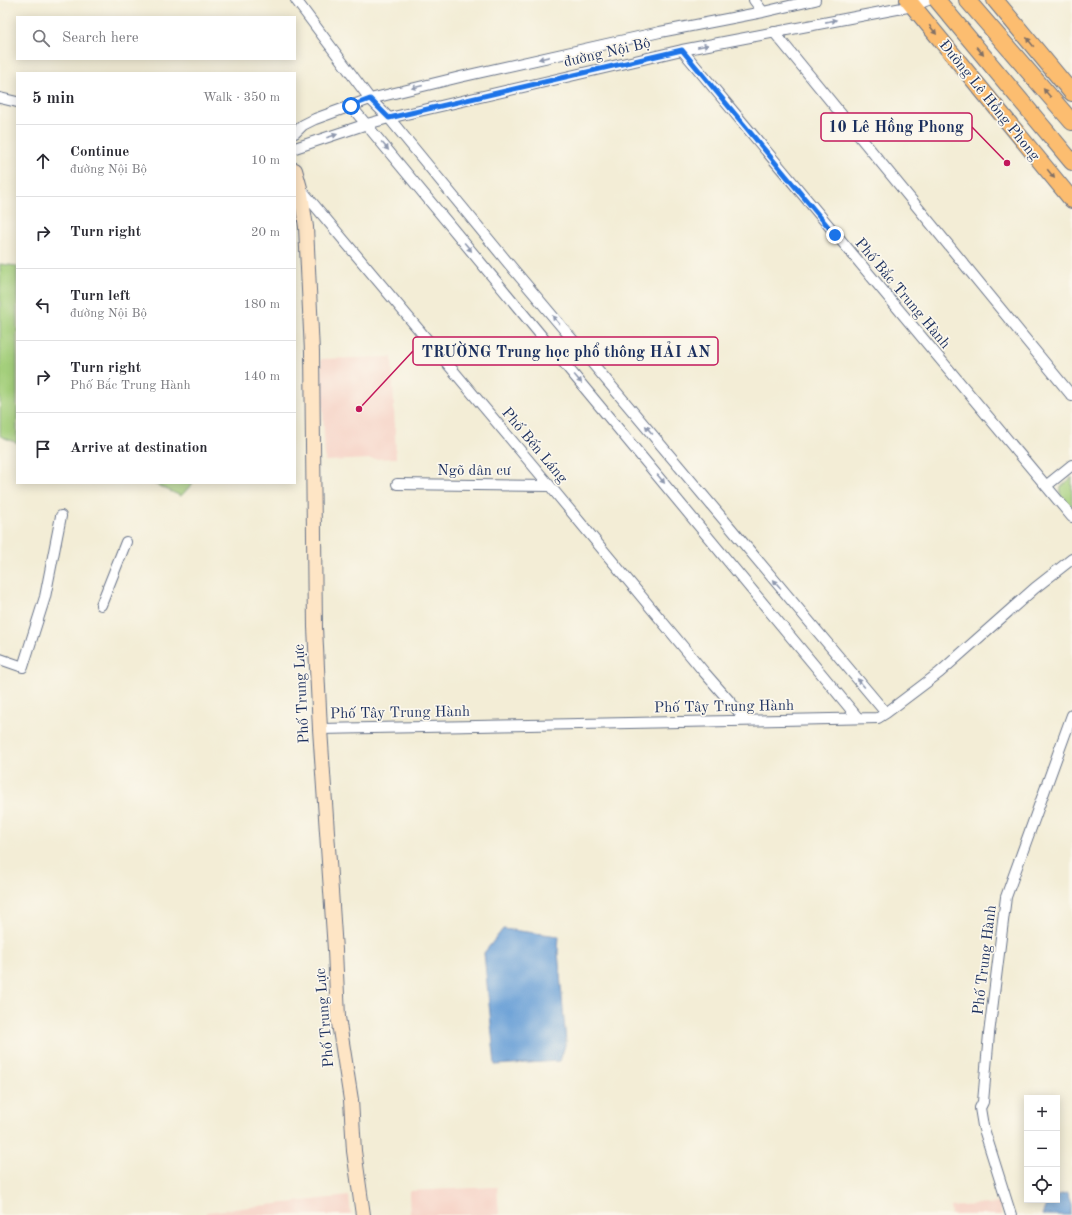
<!DOCTYPE html>
<meta charset="utf-8">
<style>
:root{--surface:#fff;--page:#f7f7f7;--text:#2b2b33;--muted:#7c7c81;--line:#e1e1e2}
body{margin:0;font-family:"Old Standard TT",serif;background:var(--page);color:var(--text)}
.controls{position:absolute;right:12px;bottom:12px;display:grid;overflow:hidden;border-radius:0px;box-shadow:0 2px 10px #0003}
.controls button{width:36px;height:36px;display:grid;place-items:center;padding:0;border:0;border-bottom:1px solid var(--line);background:var(--surface);color:var(--text);font:20px sans-serif}
.stop{position:absolute;width:12px;height:12px;margin:-9px;border:3px solid #1a73e8;border-radius:50%;background:#fff}
.stop.end{background:#1a73e8;border-color:#fff;box-shadow:0 1px 4px #0008}
.list{margin:0;padding:0;list-style:none}
h2{display:flex;justify-content:space-between;align-items:center;height:52px;margin:0;padding:0 16px;font-size:17px}
h2 small{font-size:13px;font-weight:400;color:var(--muted)}
.list li{display:grid;grid-template-columns:26px 1fr auto;gap:12px;align-items:center;box-sizing:border-box;height:72px;padding:0 16px;border-top:1px solid var(--line)}
.list b{display:block;font-size:15px;white-space:nowrap}
.list p{margin:0;font-size:13px;white-space:nowrap;color:var(--muted)}
.list em{font-size:13px;font-style:normal;color:var(--muted)}
.icon{flex:none;width:22px;height:22px;fill:none;stroke:currentColor;stroke-width:2;stroke-linecap:round;stroke-linejoin:round}
.map{position:relative;flex:none;width:1072px;height:1215px;overflow:hidden}
.search{position:absolute;background:var(--surface);box-shadow:0 2px 10px #0003;left:16px;top:16px;width:280px;height:44px;display:flex;align-items:center;gap:10px;box-sizing:border-box;padding:0 14px;border-radius:0px;color:var(--muted);font-size:15px}
.panel{position:absolute;background:var(--surface);box-shadow:0 2px 10px #0003;left:16px;top:72px;width:280px;height:412px;border-radius:0px}
.map>svg:first-child{display:block}
.built{fill:#f6d1c5}
.green{fill:#a4cf7b;stroke:#607f6c}
.water{fill:#6aa0d7;stroke:#42689a}
.lines{fill:none;stroke-linecap:round;stroke-linejoin:round}
.street-casing{stroke:#677288;stroke-width:12}
.secondary-casing{stroke:#677288;stroke-width:16}
.primary-casing{stroke:#677288;stroke-width:18}
.street{stroke:#fff;stroke-width:10}
.secondary{stroke:#fee5c5;stroke-width:14}
.primary{stroke:#fcbd6f;stroke-width:16}
.oneway{fill:#8d97ae}
.oneway2{fill:#806f66}
.route{stroke:#1a73e8;stroke-width:5}
.labels{text-anchor:middle;stroke-width:3.5;stroke-linejoin:round;paint-order:stroke}
.street-label{font-size:15px;fill:#1b2f5e;stroke:#fbf7ec}
.leader{fill:none;stroke:#c2185b;stroke-width:1.5}
.callout-dot{fill:#c2185b;stroke:#fbf7ec;stroke-width:1.5}
.callout{fill:#fbf7ec;stroke:#c2185b;stroke-width:1.5}
.callout-label{font-size:16px;text-anchor:middle;font-weight:bold;fill:#1b2f5e}
</style>
<div class="map">
<svg width="1072" height="1215" viewBox="0 0 1072 1215">
<rect width="100%" height="100%" fill="#fbf7ec"/>
<filter id="ink" filterUnits="userSpaceOnUse"><feTurbulence type="fractalNoise" baseFrequency=".025" numOctaves="2"/><feDisplacementMap in="SourceGraphic" scale="8" xChannelSelector="R" yChannelSelector="G"/><feConvolveMatrix kernelMatrix="1 2 1 2 8 2 1 2 1" color-interpolation-filters="sRGB"/></filter>
<filter id="wash" filterUnits="userSpaceOnUse"><feTurbulence type="fractalNoise" baseFrequency=".012" numOctaves="4" result="noise"/><feDisplacementMap in="SourceGraphic" scale="16" xChannelSelector="R" yChannelSelector="G"/><feGaussianBlur stdDeviation="0.9" result="paint"/><feColorMatrix in="noise" values="0 0 0 0 0 0 0 0 0 0 0 0 0 0 0 0 0 1.4 0 .05"/><feComposite in="paint" operator="in"/></filter>
<g filter="url(#wash)">
<rect width="100%" height="100%" fill="#f3edd6"/>
<!-- built -->
<path class="built" d="M392,357L396,458L325,461L321,359Z
M497,1187L499,1215H410L409,1191Z
M349,1196L351,1215H206V1212Z
M1000,1203L1001,1215H951L950,1207Z"/>
<!-- green -->
<path class="green" d="M0,264L17,266V443L0,436Z
M1072,477V507L1060,495L1061,487Z
M152,483H193L181,496Z"/>
<!-- water -->
<path class="water" d="M503,929L559,936L558,952L566,1042L560,1061L495,1065L484,953Z
M1067,1193L1071,1204V1215H1042L1048,1200H1057V1195Z"/>
</g>
<g filter="url(#ink)">
<g class="lines">
<defs>
<path id="street" d="M296,0L370,99L389,118L509,264L886,713
M754,0L763,12
M774,32L1072,396
M682,50L1072,517
M0,98L17,102
M351,106L858,718
M295,133L303,125L315,119L370,99L460,77L660,32L763,12L815,0
M295,148L367,124L389,118L682,50L913,6L928,0
M300,188L550,486L704,672L746,720
M397,484L550,486
M1046,486L1072,465
M101,605L126,542
M0,659L23,667L45,597L61,516
M320,729L878,718L886,713L939,673L1035,588L1072,559
M1011,1215L983,1126L980,1108L983,1102L989,1034L1006,897L1072,715"/>
<path id="secondary" d="M295,170L300,188L306,227L312,352L315,627L320,729L335,950L338,1017L351,1100L354,1151L363,1215"/>
<path id="primary" d="M908,0L1072,200
M937,0L1072,162
M967,0L1072,122
M995,0L1072,93"/>
</defs>
<!-- street casing -->
<use href="#street" class="street-casing"/>
<!-- secondary casing -->
<use href="#secondary" class="secondary-casing"/>
<!-- primary casing -->
<use href="#primary" class="primary-casing"/>
<!-- street -->
<use href="#street" class="street"/>
<!-- secondary -->
<use href="#secondary" class="secondary"/>
<!-- primary -->
<use href="#primary" class="primary"/>
</g>
<!-- one-way arrows -->
<defs><path id="oneway-solid" d="M-6-.8H1V-3.2L6.5 0L1 3.2V.8H-6Z"/></defs>
<g class="oneway">
<use href="#oneway-solid" transform="translate(831 21) rotate(-11)"/>
<use href="#oneway-solid" transform="translate(703 46) rotate(-11)"/>
<use href="#oneway-solid" transform="translate(544 58) rotate(167)"/>
<use href="#oneway-solid" transform="translate(417 87) rotate(166)"/>
<use href="#oneway-solid" transform="translate(332 136) rotate(-18)"/>
<use href="#oneway-solid" transform="translate(385 146) rotate(50)"/>
<use href="#oneway-solid" transform="translate(468 247) rotate(50)"/>
<use href="#oneway-solid" transform="translate(556 320) rotate(-130)"/>
<use href="#oneway-solid" transform="translate(578 379) rotate(50)"/>
<use href="#oneway-solid" transform="translate(649 430) rotate(-130)"/>
<use href="#oneway-solid" transform="translate(661 479) rotate(50)"/>
<use href="#oneway-solid" transform="translate(777 584) rotate(-130)"/>
<use href="#oneway-solid" transform="translate(861 683) rotate(-130)"/>
</g>
<g class="oneway2">
<use href="#oneway-solid" transform="translate(933 30) rotate(51)"/>
<use href="#oneway-solid" transform="translate(1030 42) rotate(-129)"/>
<use href="#oneway-solid" transform="translate(980 51) rotate(50)"/>
<use href="#oneway-solid" transform="translate(1047 93) rotate(-131)"/>
<use href="#oneway-solid" transform="translate(1051 174) rotate(51)"/>
</g>
</g>
<g class="lines" filter="url(#ink)">
<!-- route -->
<path class="route" d="M351,106L370,99L389,118L682,50L835,235"/>
</g>
<g class="labels">
<!-- street labels -->
<g class="street-label">
<text transform="translate(607 52) rotate(-13)" y="5">đường Nội Bộ</text>
<text transform="translate(990 100) rotate(51)" y="5">Đường Lê Hồng Phong</text>
<text transform="translate(903 293) rotate(50)" y="5">Phố Bắc Trung Hành</text>
<text transform="translate(535 445) rotate(50)" y="5">Phố Bến Láng</text>
<text x="474" y="475">Ngõ dân cư</text>
<text transform="translate(301 694) rotate(-93)" y="5">Phố Trung Lực</text>
<text transform="translate(724 706) rotate(-1)" y="5">Phố Tây Trung Hành</text>
<text transform="translate(400 712) rotate(-1)" y="5">Phố Tây Trung Hành</text>
<text transform="translate(984 960) rotate(-83)" y="5">Phố Trung Hành</text>
<text transform="translate(324 1018) rotate(-95)" y="5">Phố Trung Lực</text>
</g>
</g>
<!-- callouts -->
<path class="leader" d="M1007 163L972 127M359 409L413 351"/>
<g class="callout-dot">
<circle cx="1007" cy="163" r="4"/>
<circle cx="359" cy="409" r="4"/>
</g>
<g class="callout">
<rect x="821" y="113" width="151" height="28" rx="4"/>
<rect x="413" y="337" width="305" height="28" rx="4"/>
</g>
<g class="callout-label">
<text x="896" y="132">10 Lê Hồng Phong</text>
<text x="566" y="357">TRƯỜNG Trung học phổ thông HẢI AN</text>
</g>
</svg>
<div class="controls">
<button>+</button>
<button>−</button>
<button><svg class="icon" aria-label="locate" viewBox="0 0 24 24"><circle cx="12" cy="12" r="6"/><path d="M12 2v4M12 18v4M2 12h4M18 12h4"/></svg></button>
</div>
<div class="stop" style="left:351px;top:106px"></div>
<div class="stop end" style="left:835px;top:235px"></div>
<div class="search"><svg class="icon" aria-label="search" viewBox="0 0 24 24"><circle cx="10" cy="10" r="6"/><path d="M15 15l6 6"/></svg>Search here</div>
<section class="panel">
<h2>5 min<small>Walk · 350 m</small></h2>
<ul class="list">
<li><svg class="icon" aria-label="ahead" viewBox="0 0 24 24"><path d="M12 20V5M6 11l6-6 6 6"/></svg><div><b>Continue</b><p>đường Nội Bộ</p></div><em>10 m</em></li>
<li><svg class="icon" aria-label="right" viewBox="0 0 24 24"><path d="M7 20v-9h11M14 6l5 5-5 5"/></svg><div><b>Turn right</b></div><em>20 m</em></li>
<li><svg class="icon" aria-label="left" viewBox="0 0 24 24"><path d="M17 20v-9H6M10 6l-5 5 5 5"/></svg><div><b>Turn left</b><p>đường Nội Bộ</p></div><em>180 m</em></li>
<li><svg class="icon" aria-label="right" viewBox="0 0 24 24"><path d="M7 20v-9h11M14 6l5 5-5 5"/></svg><div><b>Turn right</b><p>Phố Bắc Trung Hành</p></div><em>140 m</em></li>
<li><svg class="icon" aria-label="arrive" viewBox="0 0 24 24"><path d="M6 21V4h12l-3 4 3 4H6"/></svg><div><b>Arrive at destination</b></div></li>
</ul>
</section>
</div>
